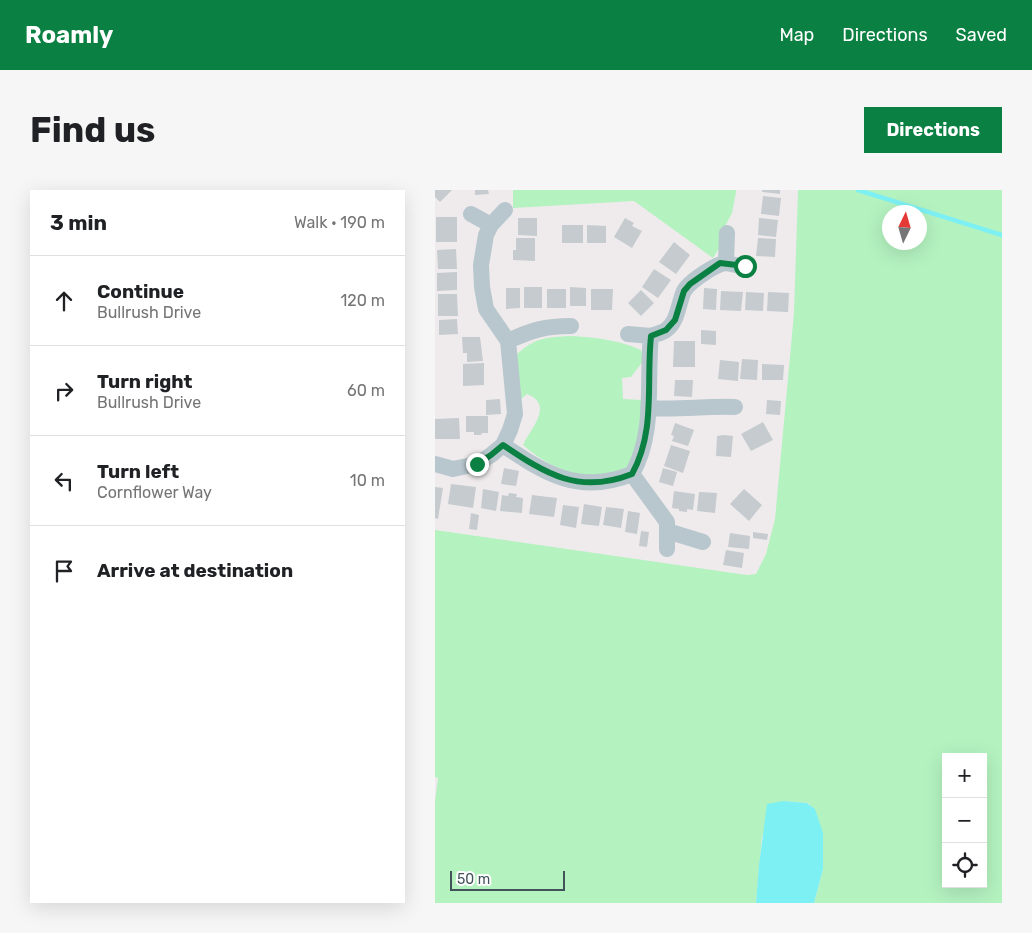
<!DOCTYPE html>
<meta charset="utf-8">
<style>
:root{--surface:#fff;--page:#f6f6f6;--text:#202124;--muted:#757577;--line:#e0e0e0;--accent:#0b8043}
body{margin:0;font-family:Rubik,sans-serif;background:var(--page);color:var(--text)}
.controls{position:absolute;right:15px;bottom:15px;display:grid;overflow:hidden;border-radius:0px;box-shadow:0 5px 20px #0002}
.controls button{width:45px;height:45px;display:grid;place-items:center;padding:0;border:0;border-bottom:1px solid var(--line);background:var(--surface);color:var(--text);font:25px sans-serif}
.compass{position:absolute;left:447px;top:15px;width:45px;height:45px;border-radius:50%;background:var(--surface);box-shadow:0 5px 20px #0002;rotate:5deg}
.scale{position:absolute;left:15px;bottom:12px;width:115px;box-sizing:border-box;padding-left:5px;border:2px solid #43535a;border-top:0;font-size:14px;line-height:18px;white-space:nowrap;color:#43535a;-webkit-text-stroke:4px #fff;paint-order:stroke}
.stop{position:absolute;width:15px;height:15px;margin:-11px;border:4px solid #0b8043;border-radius:50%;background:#fff}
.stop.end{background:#0b8043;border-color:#fff;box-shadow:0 1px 5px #0008}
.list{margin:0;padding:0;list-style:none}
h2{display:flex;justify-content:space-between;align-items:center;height:65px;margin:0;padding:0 20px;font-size:21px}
h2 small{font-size:16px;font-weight:400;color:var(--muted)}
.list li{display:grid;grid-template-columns:32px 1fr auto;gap:15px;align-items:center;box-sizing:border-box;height:90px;padding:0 20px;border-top:1px solid var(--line)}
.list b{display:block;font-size:19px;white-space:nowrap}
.list p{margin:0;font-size:16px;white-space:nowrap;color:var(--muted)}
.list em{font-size:16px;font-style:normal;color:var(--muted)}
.icon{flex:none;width:28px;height:28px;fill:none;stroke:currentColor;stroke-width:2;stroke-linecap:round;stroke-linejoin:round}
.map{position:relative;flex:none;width:567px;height:713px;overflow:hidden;border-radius:0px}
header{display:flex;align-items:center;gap:30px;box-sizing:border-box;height:70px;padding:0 25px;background:var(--accent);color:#fff}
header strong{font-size:24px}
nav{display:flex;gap:28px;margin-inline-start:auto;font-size:18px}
.intro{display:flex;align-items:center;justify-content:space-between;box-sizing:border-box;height:120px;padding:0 30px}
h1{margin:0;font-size:35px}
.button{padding:12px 22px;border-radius:0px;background:var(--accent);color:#fff;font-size:18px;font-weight:700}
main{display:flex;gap:30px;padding:0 30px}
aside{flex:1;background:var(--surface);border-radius:0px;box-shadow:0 5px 20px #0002}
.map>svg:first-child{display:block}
.green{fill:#b4f2c0;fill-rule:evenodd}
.water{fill:#7df0f3}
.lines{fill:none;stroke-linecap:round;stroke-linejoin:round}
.stream{stroke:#7df0f3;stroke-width:4.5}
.building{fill:#c5cbcf}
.minor{stroke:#b8c7cd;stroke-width:16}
.route{stroke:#0b8043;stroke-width:6}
</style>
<header>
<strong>Roamly</strong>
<nav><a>Map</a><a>Directions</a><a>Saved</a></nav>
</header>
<div class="intro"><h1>Find us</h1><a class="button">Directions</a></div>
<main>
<aside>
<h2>3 min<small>Walk · 190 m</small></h2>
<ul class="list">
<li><svg class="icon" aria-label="ahead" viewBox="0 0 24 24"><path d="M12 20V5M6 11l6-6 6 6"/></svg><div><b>Continue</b><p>Bullrush Drive</p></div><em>120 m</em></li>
<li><svg class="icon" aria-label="right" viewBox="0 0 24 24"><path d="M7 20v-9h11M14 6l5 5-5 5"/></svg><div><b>Turn right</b><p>Bullrush Drive</p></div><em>60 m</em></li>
<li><svg class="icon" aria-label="left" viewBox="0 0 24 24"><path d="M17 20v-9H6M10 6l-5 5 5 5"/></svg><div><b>Turn left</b><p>Cornflower Way</p></div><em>10 m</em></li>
<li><svg class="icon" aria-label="arrive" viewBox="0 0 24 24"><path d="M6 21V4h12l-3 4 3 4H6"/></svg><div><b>Arrive at destination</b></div></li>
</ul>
</aside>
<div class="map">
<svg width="567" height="713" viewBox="0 0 567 713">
<rect width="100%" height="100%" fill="#efebec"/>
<!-- green -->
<path class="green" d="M78,0H301V2L297,23L288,40L285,57L278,68L199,11L78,18Z
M363,0H567V713H379L388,679L380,620L373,613L349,611L327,646L321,713H0V611L3,588L0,587V340L312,385L321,384L331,364L340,329L359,123ZM454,22H484V52H454ZM511,567H548V694H511Z
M135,146C159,147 184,150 206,160L209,170L196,187L187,188L188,209L207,210L204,263L188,281C177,283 164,287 153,286C128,283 106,271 88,255C95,239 120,215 92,204L85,210L82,164C100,148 111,147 135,146Z"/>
<!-- water -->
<path class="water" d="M349,611L372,613L380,619L388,643V679L379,713H321L324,675L332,614Z"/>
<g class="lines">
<!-- stream -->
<path class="stream" d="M423,0L567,45"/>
</g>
<!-- building -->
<path class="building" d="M0,0H17L5,12L0,7Z
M40,0H53L54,4L40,5Z
M327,0H345V4L327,2Z
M328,6L346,8L344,26L326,24Z
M1,27H22V52H1Z
M83,28H102V46L83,45Z
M190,28L199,33L197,36L207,41L197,58L179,47Z
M324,28L343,30L341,47L323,45Z
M127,35H148V53H127Z
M152,35L171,36V53H152Z
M81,48H100V71L78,70V60H81Z
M323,48L341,49L340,67L321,66Z
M239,52L255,65L241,84L224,72Z
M21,59L22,79H3L2,60Z
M219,79L236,90L223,108L207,97Z
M22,82V100L2,101V83Z
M89,97H107V118H89Z
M135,97L151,98V116H135Z
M71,98H85V118L71,119Z
M269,98L282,99L281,120L268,119Z
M112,99H131V118H112Z
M156,99H178L177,120H156Z
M206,100L219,113L206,126L193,113Z
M286,101L308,102L306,121L285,120Z
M311,102L329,103L328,121L310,120Z
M333,102L354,103L353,122L332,121Z
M3,104H22L23,126H3Z
M22,129L23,144L4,145V130Z
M266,140L281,141V155L266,154Z
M27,147H45L48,171L32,172V163H28Z
M239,151H260V177H238Z
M307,169L323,170L322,190L305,189Z
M285,170L304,172L303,191L283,189Z
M49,173V195L28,196V174Z
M327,174L349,175L348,190H327Z
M240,190H258L257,207L239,206Z
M65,209L66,224L51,225V210Z
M332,210L346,211L345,225L331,224Z
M31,226H53V243H47L46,245H39V242H31Z
M24,228L25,249H0V229Z
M328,232L338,250L316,261L306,244Z
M240,233L259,240L253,256L237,251L239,246L236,245Z
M288,245L298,246L296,267L281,266L282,246Z
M236,255L255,261L248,283L229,276Z
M69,278L84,281L81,296L66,294Z
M228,278L242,282L238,296L224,292Z
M16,294L41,297L38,318L13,314Z
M0,297L8,298L3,329L0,328Z
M48,299L64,302L61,321L46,318Z
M309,299L327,315L314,331L295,314Z
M239,301L260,304L258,320L252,319V322L244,321V319L237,318Z
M264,302L282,303L280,323L262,321Z
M74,303L82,304L81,307L88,308L87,323L65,321L67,305L73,306Z
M97,305L122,308L119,327L94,324Z
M149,314L167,317L164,336L146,334Z
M128,315L144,317L141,338L125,335Z
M171,317L189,319L186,338L168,335Z
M193,321L205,323L202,344L190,342Z
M36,323L44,325L42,340L34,339Z
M206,341L214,342L212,357L204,356Z
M318,342L333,344L332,350L318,348Z
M295,343L315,346L314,359L293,357Z
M291,360L309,363L307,378L288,375Z"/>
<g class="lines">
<!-- minor -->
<path class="minor" d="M36,24L56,35
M291,73L310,77
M193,144L216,146
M73,151C97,140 110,136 136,136
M213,218C242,220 271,216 300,217
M68,255C111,284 144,305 197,284C221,242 211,193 216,146C221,144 227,143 231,140C243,132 243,114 249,101C254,92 280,74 291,73L292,43
M0,274L18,279L42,274L56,265L68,255L75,240L80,224L73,151L51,119L47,97L46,75L51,45L56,35L70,20
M197,284L232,332V341
M232,359V341L268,352"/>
</g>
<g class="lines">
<!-- route -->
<path class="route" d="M42,274L56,265L68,255C111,284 144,305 197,284C221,241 211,193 216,146L231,140L240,130L249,101L255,94L285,73L310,76"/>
</g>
</svg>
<div class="controls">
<button>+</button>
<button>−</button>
<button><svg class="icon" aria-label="locate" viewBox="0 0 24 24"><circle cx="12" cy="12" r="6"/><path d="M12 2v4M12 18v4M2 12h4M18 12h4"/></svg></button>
</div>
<svg class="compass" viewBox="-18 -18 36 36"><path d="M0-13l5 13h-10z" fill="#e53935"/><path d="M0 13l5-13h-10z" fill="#757577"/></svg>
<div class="scale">50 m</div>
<div class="stop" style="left:310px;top:76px"></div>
<div class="stop end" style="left:42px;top:274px"></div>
</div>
</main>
